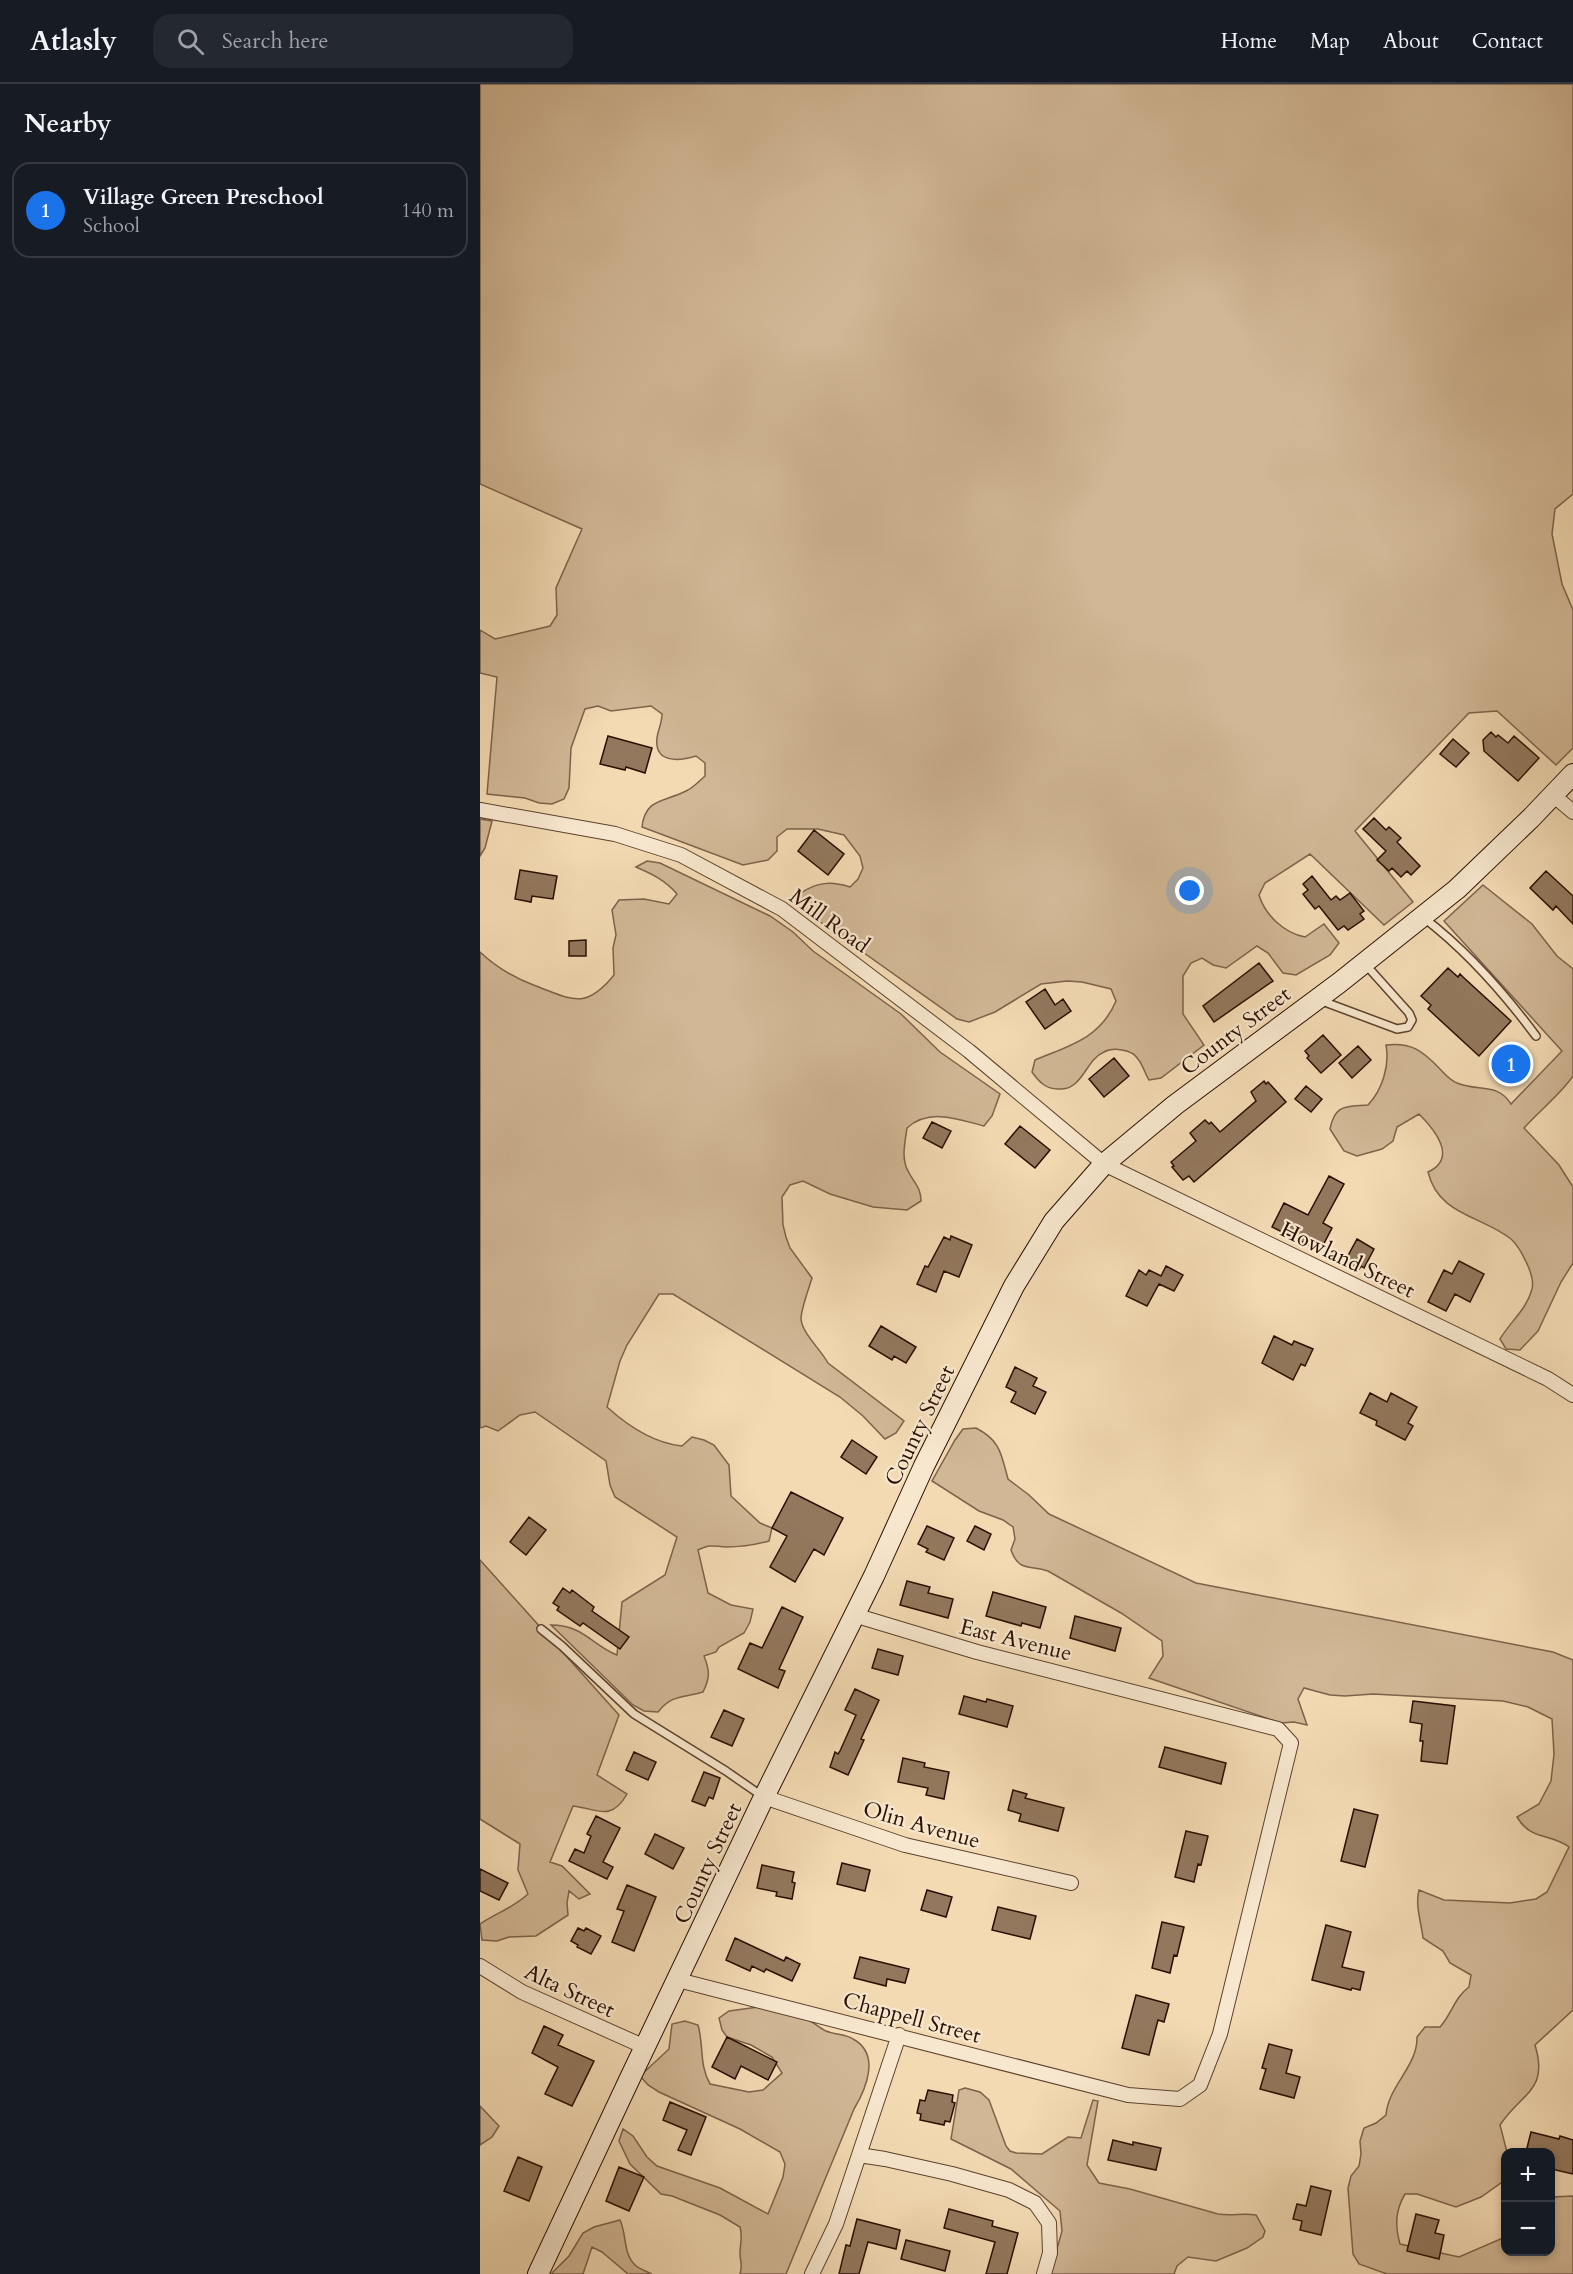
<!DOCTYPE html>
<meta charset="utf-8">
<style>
:root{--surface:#171b24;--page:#242831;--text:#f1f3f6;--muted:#9ea1a6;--line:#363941;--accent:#1a73e8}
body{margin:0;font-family:Cardo,serif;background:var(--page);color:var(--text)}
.controls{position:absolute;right:18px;bottom:18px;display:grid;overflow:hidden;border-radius:12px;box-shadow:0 3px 9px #0003}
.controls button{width:54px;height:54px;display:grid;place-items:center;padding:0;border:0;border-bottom:2px solid var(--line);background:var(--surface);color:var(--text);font:30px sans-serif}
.you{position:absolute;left:710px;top:807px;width:21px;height:21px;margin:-15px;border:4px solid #fff;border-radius:50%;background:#1a73e8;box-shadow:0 0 0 9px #1a73e833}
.badge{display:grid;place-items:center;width:39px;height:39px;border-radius:50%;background:var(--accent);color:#fff;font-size:20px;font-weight:700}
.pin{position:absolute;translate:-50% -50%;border:3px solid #fff;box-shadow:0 2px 6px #0006}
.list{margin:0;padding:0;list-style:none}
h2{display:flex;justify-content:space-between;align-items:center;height:78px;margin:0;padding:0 24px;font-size:26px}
h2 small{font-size:20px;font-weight:400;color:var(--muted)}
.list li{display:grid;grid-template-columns:39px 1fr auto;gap:18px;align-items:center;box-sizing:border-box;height:96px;margin:0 12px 12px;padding:0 12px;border:2px solid var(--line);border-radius:18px}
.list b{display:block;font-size:22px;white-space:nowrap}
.list p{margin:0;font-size:20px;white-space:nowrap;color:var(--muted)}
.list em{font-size:20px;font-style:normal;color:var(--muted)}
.icon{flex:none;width:33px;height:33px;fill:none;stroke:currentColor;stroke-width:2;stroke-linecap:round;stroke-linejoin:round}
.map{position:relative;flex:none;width:1093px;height:2190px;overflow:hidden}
header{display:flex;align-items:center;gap:36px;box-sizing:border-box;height:84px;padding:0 30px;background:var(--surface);border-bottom:2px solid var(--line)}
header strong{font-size:28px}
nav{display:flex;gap:33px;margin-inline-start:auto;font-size:21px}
.search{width:420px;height:54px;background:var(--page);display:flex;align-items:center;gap:15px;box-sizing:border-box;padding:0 21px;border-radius:18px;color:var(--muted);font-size:22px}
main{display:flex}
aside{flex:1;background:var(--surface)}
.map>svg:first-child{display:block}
.green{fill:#d1b795;stroke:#7e624a;stroke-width:1.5}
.building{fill:#93785d;stroke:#2a0e00;stroke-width:1.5}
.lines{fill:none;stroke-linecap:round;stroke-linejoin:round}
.lane-casing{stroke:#5c412d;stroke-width:10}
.street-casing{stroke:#5c412d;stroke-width:16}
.secondary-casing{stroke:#2a0e00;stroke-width:22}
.lane{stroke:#f7e7ce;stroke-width:7}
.street{stroke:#f7e7ce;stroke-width:14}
.secondary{stroke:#f7e7ce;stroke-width:20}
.labels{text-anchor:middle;stroke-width:4.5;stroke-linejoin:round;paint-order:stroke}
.street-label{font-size:22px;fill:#2a0e00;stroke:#f7e7ce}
</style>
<header>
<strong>Atlasly</strong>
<div class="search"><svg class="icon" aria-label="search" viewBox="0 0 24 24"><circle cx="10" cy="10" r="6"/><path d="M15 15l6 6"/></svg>Search here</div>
<nav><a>Home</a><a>Map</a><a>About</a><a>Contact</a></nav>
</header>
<main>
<aside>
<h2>Nearby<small></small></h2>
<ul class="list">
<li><span class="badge">1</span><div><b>Village Green Preschool</b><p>School</p></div><em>140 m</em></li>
</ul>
</aside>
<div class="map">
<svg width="1093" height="2190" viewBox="0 0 1093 2190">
<rect width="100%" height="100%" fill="#f3dab3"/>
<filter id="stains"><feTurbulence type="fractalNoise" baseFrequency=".00333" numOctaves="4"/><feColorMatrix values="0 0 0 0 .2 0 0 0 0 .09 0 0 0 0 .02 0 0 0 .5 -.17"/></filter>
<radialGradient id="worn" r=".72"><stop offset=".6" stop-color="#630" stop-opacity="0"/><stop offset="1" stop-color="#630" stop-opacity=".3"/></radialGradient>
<!-- green -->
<path class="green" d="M0,0H1093V410L1075,425L1072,450L1082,500L1093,526V664L1076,681L1017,627L989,629L875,747L933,818L904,841L830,770L785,799L779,811C785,831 804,849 825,853L844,840L859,859L850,871L816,891L803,889L788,869L777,862L746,884L733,881L722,874L711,879L703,892V930L724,961L681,994L669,996C665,990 663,981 658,975C655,970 648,967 642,966C636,965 629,965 624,968C605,976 603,1007 578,1005C566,1005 559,998 552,988L555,976C588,962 620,955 636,917L631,905L602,898L587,897L561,900L515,928L489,938L477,935L318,822L321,809C337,798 351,797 370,803L378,795L383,784L380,772L364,751L338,745H307L297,753V767L288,776L263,781L162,743C165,714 185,718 206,707C213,704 219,697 225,692V679L216,672C200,677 174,680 177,654C178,646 182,639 182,630L171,622L131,627L118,622L105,625L91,664L89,704L84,715L72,720L59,719L45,714L7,710L17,593L0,589V546L15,555L70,542L77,531L76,504L102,445L0,400Z
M0,735L12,737L5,764L0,772Z
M167,777L180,779L290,832L313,848L333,867L421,930L460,968L520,1010L512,1032L504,1042C478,1035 449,1024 427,1044C425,1058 421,1075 428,1087C434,1099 441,1103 441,1117L427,1126L393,1123L350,1110L323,1097L310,1101L302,1113L303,1141L306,1153L310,1164L332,1194C329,1204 321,1225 321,1235C322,1249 341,1266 348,1279L424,1337L416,1349L405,1355L383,1332L360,1313L193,1210H179L147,1261L140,1277L127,1323C149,1343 173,1359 202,1362L212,1353L224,1356L234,1361L249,1381L251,1412L280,1439L292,1444L289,1457C275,1461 261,1463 246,1463C232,1462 231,1460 218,1466L228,1509L251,1521L273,1525L270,1538L264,1549L239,1563L236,1568L224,1572C230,1587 230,1594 223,1608C204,1614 192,1610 178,1628L164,1627L153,1621L71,1541C103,1541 112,1561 137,1571L142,1518L185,1491L197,1453L135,1413L130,1401L126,1377L55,1328L40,1331L18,1347L6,1342L0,1344V868C17,884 34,894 56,902C91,915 105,927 134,891L133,864L136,851L132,826L139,816L164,815L189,820L197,810C185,796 172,790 156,783Z
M1003,801L1052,840L1077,872L1093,885V992C1080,1011 1060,1026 1044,1044L1079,1081L1093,1103V1179L1081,1198L1058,1247L1040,1266L1026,1265L1020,1255C1030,1238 1047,1225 1052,1205C1054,1197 1051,1189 1048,1182C1044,1173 1039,1162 1031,1155C1002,1132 958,1131 948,1088C978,1074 955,1046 939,1030L917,1043L913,1057L902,1065L877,1072L864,1067L850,1045C855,1020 865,1023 888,1021C902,1006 910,982 906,961C930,958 942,966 959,984C965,990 969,996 977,999C998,1008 1017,998 1031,1020L1082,967L964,837Z
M496,1344C521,1357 521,1370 528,1395L549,1411L569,1430L716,1499L1073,1568L1093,1576V1926L1055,1961C1069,2007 1042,2008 1020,2041L1027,2068L1025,2096L1001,2113L976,2123L937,2110H925C915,2127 915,2142 920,2160L979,2173L1025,2153L1026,2168H1070L1071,2113L1093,2112V2190H907L879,2180L873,2170L868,2104L871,2092L879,2082L881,2070L880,2057L884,2044L896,2039L906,2031C908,2002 938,1982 937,1953L945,1943H960C972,1930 974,1914 989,1903L991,1891L970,1879L963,1867L943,1854C941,1837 935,1821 939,1806L964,1816L1030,1819L1056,1815L1067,1808L1089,1763C1070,1749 1051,1757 1037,1733L1059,1720L1071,1697L1074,1670L1072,1635L1048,1623L1023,1617L893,1610L865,1612L850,1611L824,1604L818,1615L827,1641L814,1638L801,1639L669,1594L683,1572L682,1557L641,1529L568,1487C549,1481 539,1488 531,1466L535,1455L533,1443L523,1436L499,1427L452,1397L475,1356L483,1345Z
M0,1476L139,1631L117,1691L147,1710C131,1738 118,1725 93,1722L70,1778L82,1782L110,1810L99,1815L89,1807L87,1819L88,1831L56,1852L29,1853L17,1857L2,1856L0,1840C16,1829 33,1824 48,1810L38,1786L40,1760L0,1735Z
M286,1922C298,1926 311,1928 322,1933C331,1936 338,1943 346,1947C355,1951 366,1950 373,1955C401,1970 386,2005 374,2025L306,2190H260C263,2181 260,2178 260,2169C260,2159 263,2155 260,2143L240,2131L192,2112L181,2110L150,2080L139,2057L143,2045L153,2052L167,2073L177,2082L240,2104L288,2130L303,2093L305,2080L300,2068L260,2045L179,2008L168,2001L160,1992L189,1965L192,1940L205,1937L218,1941C224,1962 219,1981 230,2000L269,2008L283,2006L302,1989L292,1973L271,1961L247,1953L242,1946L239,1934L249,1927Z
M485,2004L500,2008L509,2016L526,2062L530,2067L536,2069L562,2070L588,2053L601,2054L613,2016L618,2017L607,2081L619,2099L650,2105L738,2130C751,2132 764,2129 776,2131L785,2147L783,2153L767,2164L736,2177L708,2173L697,2182L694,2190H570L582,2147L580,2127L531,2085L471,2055L479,2006Z
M0,2022L19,2042L12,2053L0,2061Z
M140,2136C147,2151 143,2170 155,2181C159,2185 166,2187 172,2190H148L122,2168L112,2163L103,2190H71L89,2172L103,2149L114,2143Z"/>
<!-- building -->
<path class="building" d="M1011,648L1016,653L1018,651L1028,659L1034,652L1059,674L1038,697L1004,667L1003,656Z
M128,652L172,664L165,689L146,683L145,686L120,680Z
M973,655L989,669L976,683L960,670Z
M894,734L906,746L909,743L921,754L917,758L940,782L931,791L927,787L921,793L912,784L909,787L897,776L906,767L883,745Z
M334,746L364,770L348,791L318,767Z
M40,786L77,792L73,815L52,812L51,818L35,815Z
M1066,787L1093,812V840L1076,822L1073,826L1050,804Z
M832,792L851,816L856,812L860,816L870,809L884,827L880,830L884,835L868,846L864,842L858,846L839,822L835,825L823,810L828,806L823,800Z
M106,856V872H89V857Z
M779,879L793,897L734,938L723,922Z
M968,884L978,893L980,890L983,893L1031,937L999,972L948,925L951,921L941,912Z
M565,905L575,921L583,915L591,927L565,945L546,918Z
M843,951L861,971L841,989L827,974L829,972L825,967Z
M878,962L891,976L872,994L859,979Z
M634,974L649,992L624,1013L609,995Z
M784,997L786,1000L788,998L806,1018L714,1098L709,1092L703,1096L692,1083L694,1082L691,1078L716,1057L710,1049L725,1036L729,1040L731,1038L740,1048L776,1017L771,1008Z
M826,1002L842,1015L831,1028L815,1015Z
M452,1038L471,1047L462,1064L443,1054Z
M540,1042L570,1066L555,1084L525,1060Z
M849,1092L864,1100L843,1139L852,1144L840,1167L792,1143L804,1119L828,1131Z
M471,1152L492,1161L479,1193L464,1187L456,1208L437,1200L445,1182L448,1183L464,1153L470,1156Z
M877,1155L894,1165L884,1184L881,1182L878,1187L864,1179Z
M979,1177L1004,1190L990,1218L975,1210L966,1227L948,1218L964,1186L972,1190Z
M686,1182L703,1191L694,1207L679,1200L667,1222L646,1212L659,1186L666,1191L669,1186L681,1192Z
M401,1242L436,1263L426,1279L414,1272L412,1276L389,1262Z
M794,1252L812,1261L814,1257L833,1265L825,1282L821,1280L813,1296L782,1279Z
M535,1283L557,1294L553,1302L566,1308L555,1330L531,1318L536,1308L526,1303Z
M890,1309L907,1318L911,1309L937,1323L928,1339L933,1342L925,1356L896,1341L897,1337L880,1329Z
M372,1356L397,1373L386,1390L361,1373Z
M311,1408L363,1434L344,1471L334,1465L315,1498L290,1483L307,1452L292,1444Z
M49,1433L66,1446L46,1471L30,1458Z
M447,1442L474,1454L464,1476L446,1468L448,1465L438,1460Z
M495,1442L511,1450L504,1466L487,1457Z
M427,1497L450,1503L448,1509L473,1515L468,1534L420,1521Z
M83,1504L90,1509L92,1506L114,1523L112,1527L149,1553L140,1565L103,1539L100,1542L77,1526L79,1523L73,1519Z
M513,1508L566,1523L560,1544L542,1539L541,1542L506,1532Z
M302,1523L323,1533L299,1585L305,1587L298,1604L258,1585L270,1559L282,1564Z
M595,1532L641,1544L635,1567L590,1554Z
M398,1565L423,1572L418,1591L392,1584Z
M375,1605L399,1616L381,1655L384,1656L368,1691L350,1683L355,1668L358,1670L360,1667L376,1631L365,1626Z
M484,1612L506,1618L507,1615L533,1622L527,1643L479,1630Z
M933,1617L975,1622L967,1680L941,1677L943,1657H940L942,1640L930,1638Z
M244,1626L264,1635L252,1662L231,1653Z
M685,1663L746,1679L741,1700L679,1683Z
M154,1668L176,1678L168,1696L146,1686Z
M423,1674L445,1679L444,1683L469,1688L464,1715L446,1711L448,1704L418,1698Z
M224,1688L240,1694L233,1715L229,1713L225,1722L212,1717Z
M533,1706L547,1710L545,1714L584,1724L578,1747L539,1737L541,1730L528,1726Z
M874,1725L898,1731L885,1783L861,1777Z
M116,1732L140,1744L123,1778L133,1783L127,1795L89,1777L95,1765L104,1769L111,1752L107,1750Z
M706,1747L728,1752L721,1781L718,1780L714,1798L695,1793Z
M175,1750L204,1764L193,1785L165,1770Z
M362,1779L390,1786L385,1807L357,1800Z
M282,1781L314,1788L312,1798L315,1799L312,1815L296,1812L297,1808L277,1804Z
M0,1785L28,1799L19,1816L0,1807Z
M147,1801L176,1813L154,1867L132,1858L144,1827L137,1825Z
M447,1806L472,1813L466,1833L441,1826Z
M518,1823L556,1832L550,1855L512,1846Z
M682,1838L704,1843L697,1872L694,1871L690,1889L672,1884Z
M846,1841L871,1848L862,1883L884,1888L880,1906L872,1904L871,1906L832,1896Z
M98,1844L104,1847L106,1844L121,1852L111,1870L97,1863L98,1861L91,1857Z
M255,1854L304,1877L306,1873L320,1880L312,1897L286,1885L284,1888L272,1882L270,1887L246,1876Z
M380,1873L429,1885L425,1899L407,1895L406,1902L374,1894Z
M656,1911L689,1920L684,1938L678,1936L669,1971L642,1964Z
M64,1942L83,1951L78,1961L114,1977L92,2022L65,2010L78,1983L52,1969Z
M247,1953L297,1978L288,1996L261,1982L255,1995L232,1983Z
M789,1960L812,1966L806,1989L820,1993L814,2014L780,2005L786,1985L782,1984Z
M448,2006L473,2011L472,2018L475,2019L470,2038L465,2037L464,2041L440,2036L441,2030L437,2029L440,2016L445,2017Z
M190,2018L226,2033L211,2071L198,2066L207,2046L183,2036Z
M1051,2048L1079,2055L1080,2052L1093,2056V2090L1071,2085V2068H1046Z
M633,2056L653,2061V2058L681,2064L676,2086L628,2076Z
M38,2073L62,2083L49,2117L24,2107Z
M139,2083L164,2093L149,2127L126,2117Z
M831,2102L851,2107L841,2151L820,2146L822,2137L813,2135L817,2120L826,2122Z
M469,2125L513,2137L512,2142L538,2149L527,2190H506L515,2158L464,2144Z
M936,2130L959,2136L955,2149L964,2151L959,2175L927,2167Z
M377,2135L420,2146L416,2165L388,2158L379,2190H359L366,2161L370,2162Z
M426,2156L470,2167L465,2187L421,2175Z"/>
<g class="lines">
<defs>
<path id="lane" d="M944,834C987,867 1024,909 1056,952
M842,917L917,945L928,943L932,936L929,929L886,881
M61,1545L82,1562L154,1630L246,1687L282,1712"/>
<path id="street" d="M1073,711L1093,728
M0,726L135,750L201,771L302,825L489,967L624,1080L1068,1295L1093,1311
M284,1713L425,1761L591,1799
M0,1882L42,1908L165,1963
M198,1896L648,2011L700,2015L720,2001L740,1950L811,1659L798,1645L497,1568L374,1531
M379,2071L405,2075L472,2090L529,2106L555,2119L569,2139L570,2169L564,2190
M332,2190L356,2140L419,1951"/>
<path id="secondary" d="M58,2190L151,1992L284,1713L394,1492L444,1382L534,1202L574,1137L624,1080L695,1021L859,899L977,805L1051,734L1093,690"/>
</defs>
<!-- lane casing -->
<use href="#lane" class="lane-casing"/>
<!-- street casing -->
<use href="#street" class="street-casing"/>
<!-- secondary casing -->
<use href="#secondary" class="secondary-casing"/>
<!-- lane -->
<use href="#lane" class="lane"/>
<!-- street -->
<use href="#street" class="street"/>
<!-- secondary -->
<use href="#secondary" class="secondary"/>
</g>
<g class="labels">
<!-- street labels -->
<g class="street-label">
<text transform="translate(350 836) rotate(36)" y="8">Mill Road</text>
<text transform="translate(755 946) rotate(-37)" y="8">County Street</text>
<text transform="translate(868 1175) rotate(26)" y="8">Howland Street</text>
<text transform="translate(439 1341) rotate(-64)" y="8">County Street</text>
<text transform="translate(536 1555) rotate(14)" y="8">East Avenue</text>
<text transform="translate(442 1740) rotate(16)" y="8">Olin Avenue</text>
<text transform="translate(227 1779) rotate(-65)" y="8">County Street</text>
<text transform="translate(90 1906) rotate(25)" y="8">Alta Street</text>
<text transform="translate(432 1933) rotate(15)" y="8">Chappell Street</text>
</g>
</g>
<rect width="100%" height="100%" filter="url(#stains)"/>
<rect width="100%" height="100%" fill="url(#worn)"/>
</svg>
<div class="controls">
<button>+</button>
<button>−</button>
</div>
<div class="you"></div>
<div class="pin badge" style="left:1031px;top:980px">1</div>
</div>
</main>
